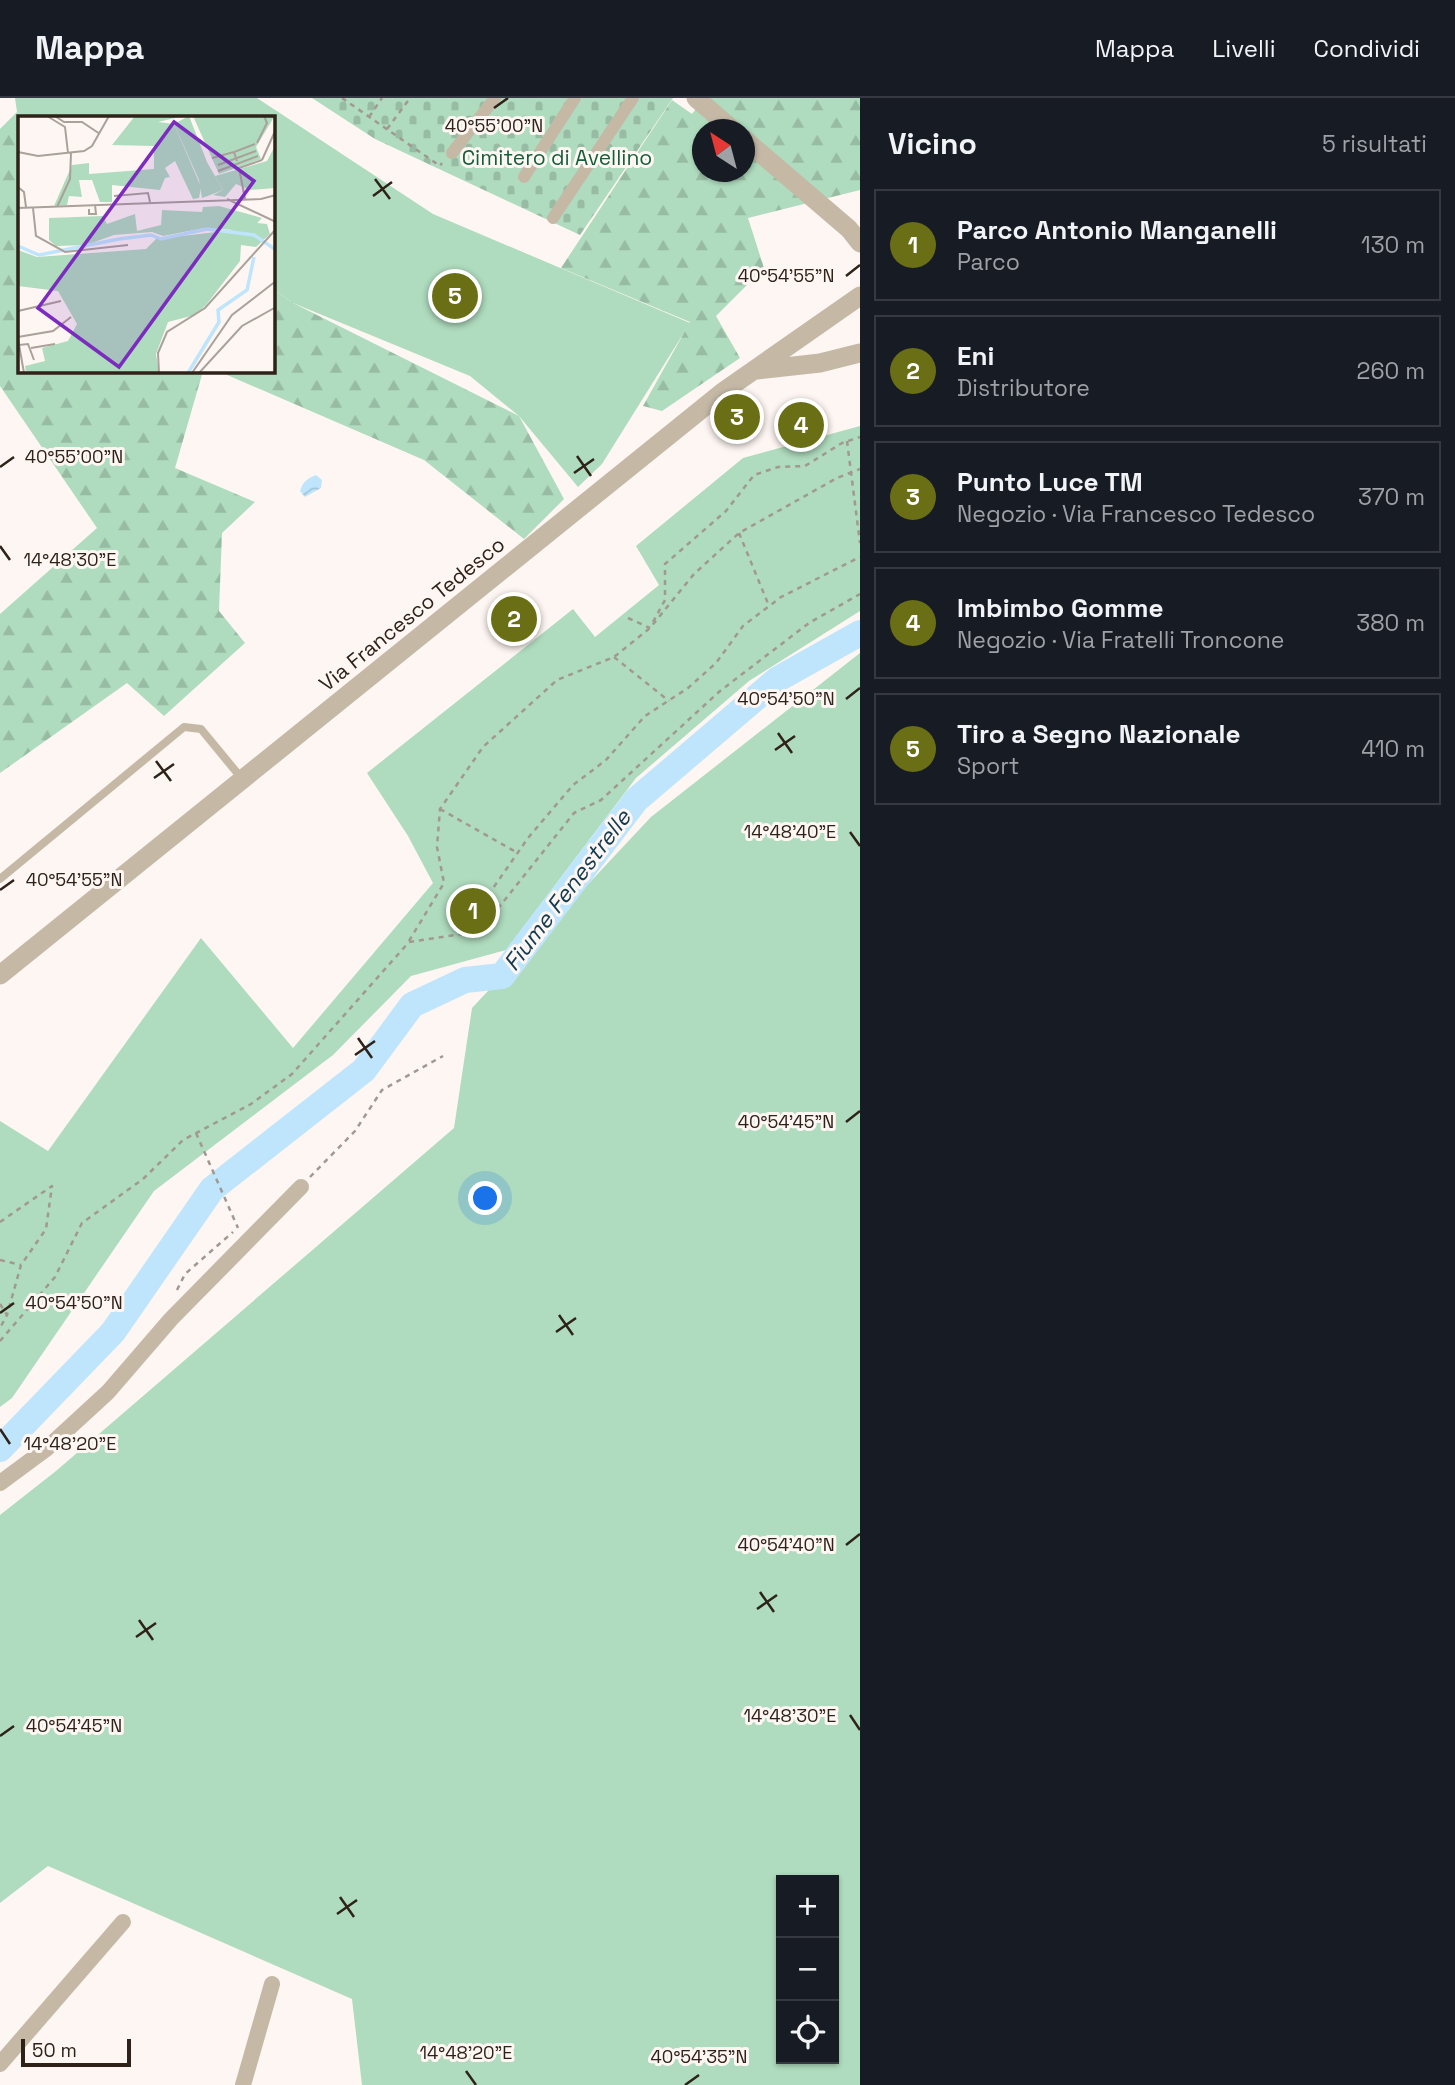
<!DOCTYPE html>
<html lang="it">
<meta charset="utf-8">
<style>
:root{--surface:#171b24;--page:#242831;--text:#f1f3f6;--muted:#9ea1a6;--line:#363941;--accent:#6a6f15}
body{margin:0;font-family:"Space Grotesk",sans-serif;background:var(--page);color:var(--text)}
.controls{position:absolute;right:21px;bottom:21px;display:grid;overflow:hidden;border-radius:0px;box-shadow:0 2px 5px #0004}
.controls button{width:63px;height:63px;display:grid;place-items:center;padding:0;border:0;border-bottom:2px solid var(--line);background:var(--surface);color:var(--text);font:35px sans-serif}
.compass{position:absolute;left:692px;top:21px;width:63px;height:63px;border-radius:50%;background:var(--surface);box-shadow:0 2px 5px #0004;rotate:324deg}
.scale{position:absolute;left:21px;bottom:18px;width:110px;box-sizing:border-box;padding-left:7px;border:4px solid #2e2219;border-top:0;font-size:19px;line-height:24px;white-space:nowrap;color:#2e2219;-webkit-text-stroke:5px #fef6f2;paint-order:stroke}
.you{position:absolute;left:486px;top:1101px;width:24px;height:24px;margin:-18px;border:5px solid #fff;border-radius:50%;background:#1a73e8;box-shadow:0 0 0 10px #1a73e833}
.badge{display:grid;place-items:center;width:46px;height:46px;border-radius:50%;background:var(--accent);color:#fff;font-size:23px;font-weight:700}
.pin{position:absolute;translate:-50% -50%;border:4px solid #fff;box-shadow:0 2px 7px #0006}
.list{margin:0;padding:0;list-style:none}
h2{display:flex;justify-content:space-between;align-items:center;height:91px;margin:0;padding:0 28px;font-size:30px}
h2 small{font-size:23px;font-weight:400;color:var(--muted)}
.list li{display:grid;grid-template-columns:46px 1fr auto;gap:21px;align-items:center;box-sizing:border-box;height:112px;margin:0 14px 14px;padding:0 14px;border:2px solid var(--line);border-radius:0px}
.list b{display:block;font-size:26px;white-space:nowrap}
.list p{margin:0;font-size:23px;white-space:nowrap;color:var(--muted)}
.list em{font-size:23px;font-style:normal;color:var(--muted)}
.icon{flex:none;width:38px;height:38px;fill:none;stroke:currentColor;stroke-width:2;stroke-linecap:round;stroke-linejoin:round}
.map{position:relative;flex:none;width:860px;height:1987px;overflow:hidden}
header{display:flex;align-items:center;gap:42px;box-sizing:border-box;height:98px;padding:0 35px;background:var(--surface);border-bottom:2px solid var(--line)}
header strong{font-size:33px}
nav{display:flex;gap:38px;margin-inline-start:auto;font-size:24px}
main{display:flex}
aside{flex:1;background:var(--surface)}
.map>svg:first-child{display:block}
.green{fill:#afdbbe;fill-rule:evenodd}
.forest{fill:url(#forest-firs);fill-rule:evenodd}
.cemetery{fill:url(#cemetery-stones)}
.water{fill:url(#water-waves)}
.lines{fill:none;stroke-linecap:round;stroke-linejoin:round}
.river{stroke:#bee5fc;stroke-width:26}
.path{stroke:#a29892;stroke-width:2.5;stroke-dasharray:5 5;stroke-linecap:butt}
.service{stroke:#c5b9a6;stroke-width:8}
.pedestrian{stroke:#c5b9a6;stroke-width:12}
.minor{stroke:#c5b9a6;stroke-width:16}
.tertiary{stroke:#c5b9a6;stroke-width:19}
.ticks{fill:none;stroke:#2e2219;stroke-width:2.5}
.labels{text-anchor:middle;stroke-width:6;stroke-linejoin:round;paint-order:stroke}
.park-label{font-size:21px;fill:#135f3a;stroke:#fef6f2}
.street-label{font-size:21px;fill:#2e2219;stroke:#fef6f2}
.water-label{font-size:23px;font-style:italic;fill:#123b4f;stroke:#fef6f2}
.inset-river{fill:none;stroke:#bee5fc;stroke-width:3.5}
.inset-road{fill:none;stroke:#aba19b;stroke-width:2}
.view{fill:#7b2cbf;fill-opacity:0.15;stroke:#7b2cbf;stroke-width:3.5}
.inset-edge{fill:none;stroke:#2e2219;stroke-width:3.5}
.ticks-label{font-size:18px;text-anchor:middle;fill:#2e2219;stroke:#fef6f2;stroke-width:6;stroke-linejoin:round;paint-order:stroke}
</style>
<header>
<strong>Mappa</strong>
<nav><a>Mappa</a><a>Livelli</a><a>Condividi</a></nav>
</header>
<main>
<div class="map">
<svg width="860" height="1987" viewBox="0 0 860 1987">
<defs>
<pattern id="forest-firs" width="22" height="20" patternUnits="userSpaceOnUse" patternTransform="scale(1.75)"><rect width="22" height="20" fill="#afdbbe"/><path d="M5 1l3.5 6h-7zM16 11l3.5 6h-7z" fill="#97bca3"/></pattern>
<pattern id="cemetery-stones" width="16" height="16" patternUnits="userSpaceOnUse" patternTransform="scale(1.75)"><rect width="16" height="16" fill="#afdbbe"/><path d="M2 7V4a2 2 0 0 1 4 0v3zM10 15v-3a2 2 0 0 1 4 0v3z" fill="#97bca3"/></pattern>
<pattern id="water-waves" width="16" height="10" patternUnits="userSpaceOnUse" patternTransform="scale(1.75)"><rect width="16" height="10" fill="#bee5fc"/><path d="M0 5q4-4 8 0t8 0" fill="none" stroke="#a4c4d7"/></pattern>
</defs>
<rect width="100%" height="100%" fill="#fef6f2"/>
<!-- green -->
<path class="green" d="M15,0H257L433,116L690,225L602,366L578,389L519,318L470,278L293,205L273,191V19H24L17,14Z
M860,328V513L749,583L636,680L506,852L411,878L333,957L154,1093L12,1300L0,1309V1023L48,1053L201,840L293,950L433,785L408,738L367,675L573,511L595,539L659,487L636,448L743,360Z
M860,555V1987H362L352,1901L48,1768L0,1805V1417L56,1373L454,1030L472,910L651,719ZM834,1782V1961H781V1782Z"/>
<!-- forest -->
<path class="forest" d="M704,0H860V92L748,120L764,170L716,218L740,260L662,313L643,308L690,224L561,170L672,2L692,16ZM702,32H744V74H702Z
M17,14L24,19H19V273H203L175,370L255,404L222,435L219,513L245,545L164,618L127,585L0,675V516L97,430L0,288V31Z
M273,191L293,205L519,318L564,401L524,441L424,362L218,273H273Z"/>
<!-- cemetery -->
<path class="cemetery" d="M312,0H673L580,137L375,41Z"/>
<!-- water -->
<path class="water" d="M316,377L322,382L321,390L305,399L300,393C303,384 306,381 316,377Z"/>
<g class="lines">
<!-- river -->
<path class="river" d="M0,1351L113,1234L212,1091L364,972L412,907L465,882L502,878L636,702L778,581L860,535"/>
<!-- path -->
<path class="path" d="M342,0L440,68L442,65
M369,19L382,0
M387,31L410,0
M847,343L860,445
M739,435L769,508
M628,520L650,530
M653,524L665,502V466L726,413L754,377L778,369L805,368L842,345L860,339
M614,559L669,603
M440,711L516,754
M461,836L476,838L574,715L601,702L720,593L809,525L860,496
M409,843L444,785L437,749L440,711L483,649L557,582L614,559L650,530L694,476L739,435L837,380L860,371
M196,1035L238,1130
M310,1079L355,1033L382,992L443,958
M0,1124L52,1088L46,1131L21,1167L7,1217
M0,1162L21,1167
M177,1192L185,1176L233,1134
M0,1206L7,1217L0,1230
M0,1243L55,1179L82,1125L143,1081L183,1042L251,1006L292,976L409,844L461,836L528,740L573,687L606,662L645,618L688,590L716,565L743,528L781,499L860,459"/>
<!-- service -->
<path class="service" d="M0,781L184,629L201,631L243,682"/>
<!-- pedestrian -->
<path class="pedestrian" d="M452,55L495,0
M524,79L575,0
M553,120L633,0"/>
<!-- minor -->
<path class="minor" d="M0,1385L46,1351L108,1294L171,1221L301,1089
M0,1966L123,1824
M243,1987L272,1886"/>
<!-- tertiary -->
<path class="tertiary" d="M696,0L733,32
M744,41L849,131L860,145
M757,272L820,265L860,255
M0,877L724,293L860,198"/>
</g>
<!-- ticks -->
<path class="ticks" d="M494,10L508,0M375,81L390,101M373,98L392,84M846,178L860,167M577,358L591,378M0,369L14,359M574,375L594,361M0,448L10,462M846,601L860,590M778,635L792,655M775,652L795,638M156,663L171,683M154,680L174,666M850,734L860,748M0,792L14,782M358,940L372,960M355,957L375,943M846,1024L860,1013M0,1215L14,1205M559,1217L573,1237M556,1234L576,1220M0,1331L10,1346M846,1447L860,1436M760,1494L774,1514M757,1511L777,1497M139,1522L153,1542M136,1539L156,1525M850,1617L860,1632M0,1638L14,1628M340,1799L354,1819M337,1816L357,1802M466,1973L476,1987M685,1987L699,1977"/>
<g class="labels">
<!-- park labels -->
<g class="park-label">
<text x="557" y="67">Cimitero di Avellino</text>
</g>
<!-- street labels -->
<g class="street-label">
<text transform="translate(412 516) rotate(-39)" y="7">Via Francesco Tedesco</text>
</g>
<!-- water labels -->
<g class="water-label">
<text transform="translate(567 792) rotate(-53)" y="8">Fiume Fenestrelle</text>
</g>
</g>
<!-- overview -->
<g transform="translate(18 18)">
<rect width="257" height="257" fill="#fef6f2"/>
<path d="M171,0L189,46L205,74L187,81L184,82L181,64L156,8ZM201,90L244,102L239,107L249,108L252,118L238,131L223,129L222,145L188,189L177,199L150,206L138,238L141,257H8L7,250L27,245L24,232L50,225L59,208L40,175L0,170V134L19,141L128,133L138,123L216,114L186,112L145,120L134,116L96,119L68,129L38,130L31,124V102L85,100L89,108L117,98L119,115L143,109L144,94L184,96L185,91Z" fill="#afdbbe"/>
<path d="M117,0H165L140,6L156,8L183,71L181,82L175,83L157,45L147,52L152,61L147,62L142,74L94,69V86H82L74,64H61L64,81L51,80L49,89L36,90L54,49L71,47V58L136,53V30L94,29ZM257,30V72L232,74L218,68L207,81L195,79L205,74L197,60L249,45Z" fill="#afdbbe"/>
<path d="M175,0H256V1L238,31L243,43L201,58Z" fill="#afdbbe"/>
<path class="inset-river" d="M0,130L21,139L101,123L133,119L143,123L189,113L236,119L258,134M170,257L201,206L200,194L229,174L236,141"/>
<path class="inset-road" d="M29,0L47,11L50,37M37,0L46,6H64L82,18M239,27L249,7L246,0M0,36L20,40L66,35L74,30L91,0M194,42L216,36M244,44L258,13M219,45L216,36L237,28M200,49L238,35M200,55L240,40M0,71L6,76L8,91M96,80L130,77L132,86M209,83L258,106M227,83L221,52L244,44M39,91L52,63L53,37M0,92L243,83L258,79M15,92L18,120L47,136L110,129M71,93V98H78L77,89M0,195L43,185M0,221L35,215L53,201M0,223L6,257M1,229L10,228L16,244M13,232L37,228M141,257L140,237L149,216L187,192L258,113M174,257L214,199L258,165M181,257L224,210L258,191"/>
<path class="view" d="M156,6L236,65L101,251L20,192Z"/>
<rect width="257" height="257" class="inset-edge"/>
</g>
<g class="ticks-label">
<text x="494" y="34">40°55'00"N</text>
<text x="786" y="184">40°54'55"N</text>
<text x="74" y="365">40°55'00"N</text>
<text x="70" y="468">14°48'30"E</text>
<text x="786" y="607">40°54'50"N</text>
<text x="790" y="740">14°48'40"E</text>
<text x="74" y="788">40°54'55"N</text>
<text x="786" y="1030">40°54'45"N</text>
<text x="74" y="1211">40°54'50"N</text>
<text x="70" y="1352">14°48'20"E</text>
<text x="786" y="1453">40°54'40"N</text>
<text x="790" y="1624">14°48'30"E</text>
<text x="74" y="1634">40°54'45"N</text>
<text x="466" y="1961">14°48'20"E</text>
<text x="699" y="1965">40°54'35"N</text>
</g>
</svg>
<div class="controls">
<button>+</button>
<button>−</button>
<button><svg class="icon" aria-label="locate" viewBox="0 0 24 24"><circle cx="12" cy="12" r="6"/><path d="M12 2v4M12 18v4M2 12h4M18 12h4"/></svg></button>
</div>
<svg class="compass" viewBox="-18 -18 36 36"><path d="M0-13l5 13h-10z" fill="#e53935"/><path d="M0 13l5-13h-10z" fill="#9ea1a6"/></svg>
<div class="scale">50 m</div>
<div class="you"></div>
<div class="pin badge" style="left:473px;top:813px">1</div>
<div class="pin badge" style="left:514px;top:521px">2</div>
<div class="pin badge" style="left:737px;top:319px">3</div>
<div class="pin badge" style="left:801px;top:327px">4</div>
<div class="pin badge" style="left:455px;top:198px">5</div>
</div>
<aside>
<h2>Vicino<small>5 risultati</small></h2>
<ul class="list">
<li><span class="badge">1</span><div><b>Parco Antonio Manganelli</b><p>Parco</p></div><em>130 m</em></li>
<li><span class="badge">2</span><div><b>Eni</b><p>Distributore</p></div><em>260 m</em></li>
<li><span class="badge">3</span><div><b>Punto Luce TM</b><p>Negozio · Via Francesco Tedesco</p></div><em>370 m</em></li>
<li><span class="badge">4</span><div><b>Imbimbo Gomme</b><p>Negozio · Via Fratelli Troncone</p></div><em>380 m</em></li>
<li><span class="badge">5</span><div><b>Tiro a Segno Nazionale</b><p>Sport</p></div><em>410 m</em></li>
</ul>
</aside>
</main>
